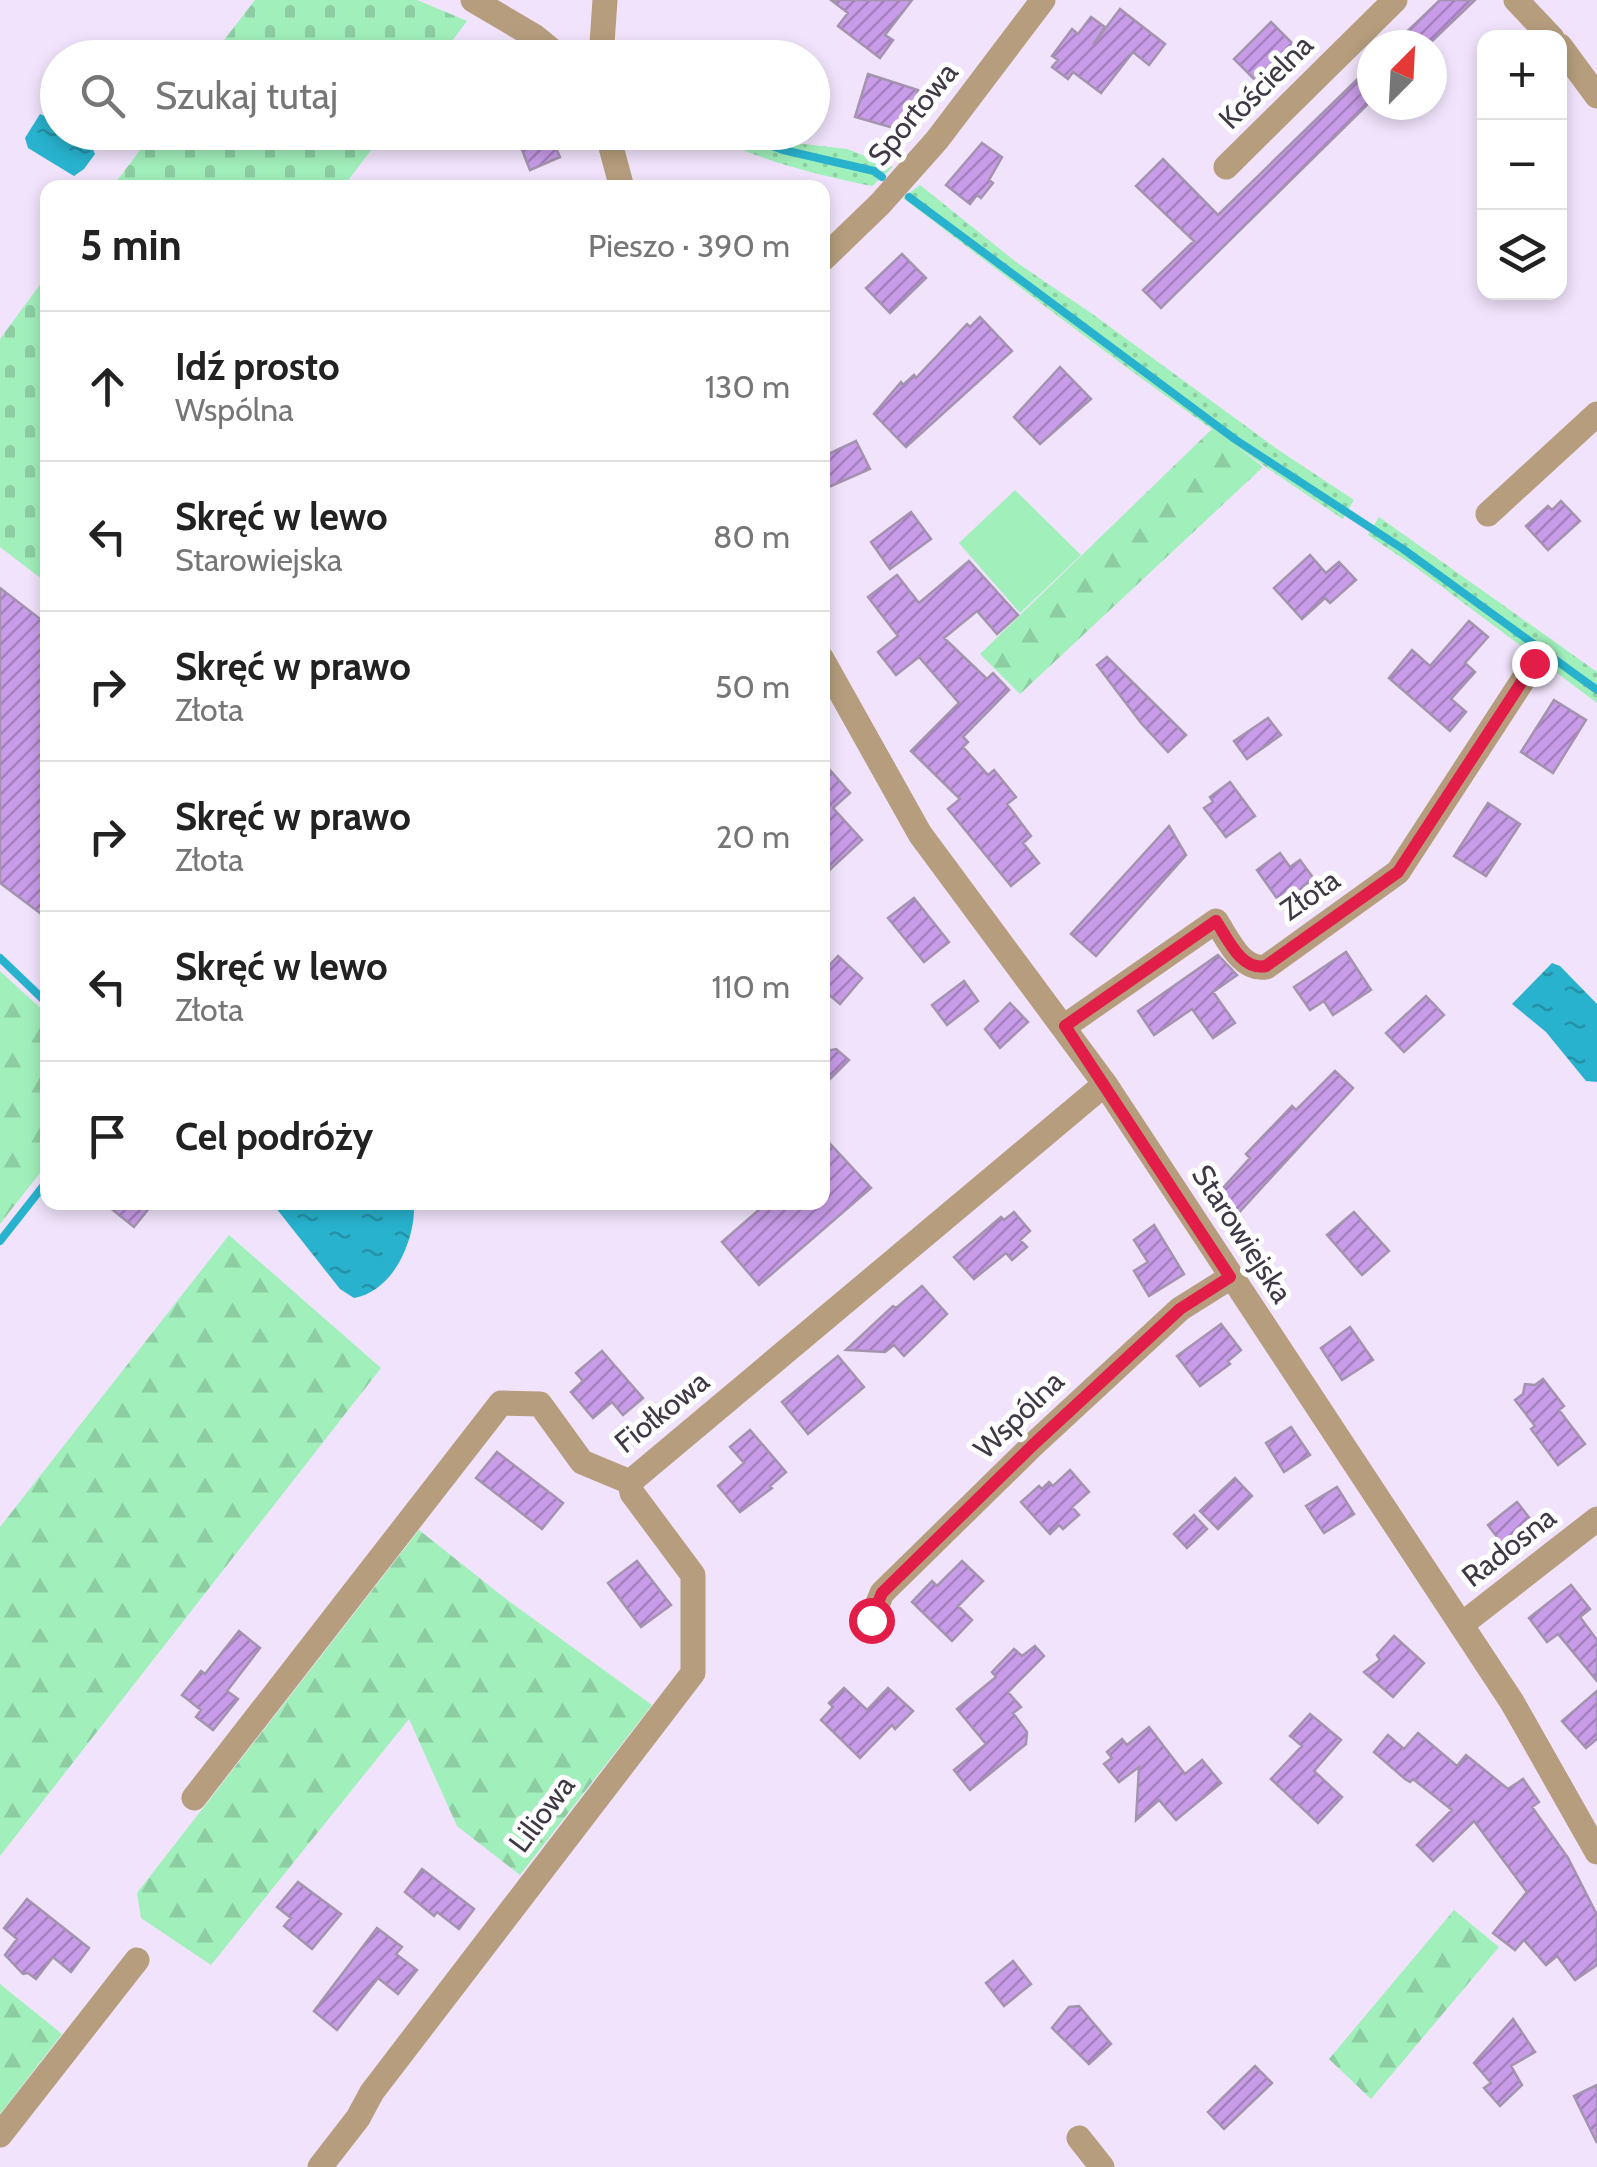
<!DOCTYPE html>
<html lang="pl">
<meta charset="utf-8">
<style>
:root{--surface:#fff;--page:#f6f6f6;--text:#222;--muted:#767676;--line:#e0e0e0}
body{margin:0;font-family:Cabin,sans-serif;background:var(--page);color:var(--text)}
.controls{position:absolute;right:30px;top:30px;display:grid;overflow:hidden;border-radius:20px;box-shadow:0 5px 15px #0003}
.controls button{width:90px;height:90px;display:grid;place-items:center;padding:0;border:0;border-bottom:2px solid var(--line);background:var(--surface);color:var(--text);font:50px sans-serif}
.compass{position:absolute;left:1357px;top:30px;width:90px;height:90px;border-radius:50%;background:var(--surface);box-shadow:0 5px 15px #0003;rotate:24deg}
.stop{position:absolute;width:30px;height:30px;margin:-22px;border:8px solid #e11d48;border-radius:50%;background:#fff}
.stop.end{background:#e11d48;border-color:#fff;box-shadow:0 2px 10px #0008}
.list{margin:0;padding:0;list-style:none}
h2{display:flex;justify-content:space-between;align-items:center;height:130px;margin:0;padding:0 40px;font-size:42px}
h2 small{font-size:32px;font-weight:400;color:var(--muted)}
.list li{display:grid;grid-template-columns:65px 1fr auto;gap:30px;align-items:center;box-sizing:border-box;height:150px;padding:0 40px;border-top:2px solid var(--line)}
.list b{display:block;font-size:38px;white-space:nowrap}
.list p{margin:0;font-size:32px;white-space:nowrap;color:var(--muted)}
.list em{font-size:32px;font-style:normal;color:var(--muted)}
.icon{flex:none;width:55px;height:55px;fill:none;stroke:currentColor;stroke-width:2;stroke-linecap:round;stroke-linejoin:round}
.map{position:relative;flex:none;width:1597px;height:2167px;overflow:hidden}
.search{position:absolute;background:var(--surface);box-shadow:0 5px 15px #0003;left:40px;top:40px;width:790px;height:110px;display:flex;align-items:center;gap:25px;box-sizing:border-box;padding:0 35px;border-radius:55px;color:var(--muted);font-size:38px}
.panel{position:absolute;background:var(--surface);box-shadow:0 5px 15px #0003;left:40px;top:180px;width:790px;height:1030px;border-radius:20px}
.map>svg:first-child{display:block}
.grass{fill:url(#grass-dots)}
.forest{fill:url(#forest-firs)}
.cemetery{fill:url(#cemetery-stones)}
.green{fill:#a1efbb}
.water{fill:url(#water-ripples)}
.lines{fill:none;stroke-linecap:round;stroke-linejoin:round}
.stream{stroke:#28b2cd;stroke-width:8}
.building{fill:url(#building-hatch);stroke:#a393af;stroke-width:2.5}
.street{stroke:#b59d7d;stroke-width:25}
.route{stroke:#e11d48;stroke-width:12}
.labels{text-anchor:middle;stroke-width:10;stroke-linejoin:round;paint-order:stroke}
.street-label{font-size:30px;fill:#403945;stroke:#fff}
</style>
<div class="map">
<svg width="1597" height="2167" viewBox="0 0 1597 2167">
<defs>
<pattern id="grass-dots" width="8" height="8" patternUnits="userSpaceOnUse" patternTransform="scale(2.5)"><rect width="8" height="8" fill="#a1efbb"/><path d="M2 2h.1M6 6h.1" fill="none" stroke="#8ccea2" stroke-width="1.8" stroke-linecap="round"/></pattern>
<pattern id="forest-firs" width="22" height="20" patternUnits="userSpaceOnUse" patternTransform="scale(2.5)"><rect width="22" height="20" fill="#a1efbb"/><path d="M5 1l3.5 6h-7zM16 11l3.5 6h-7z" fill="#8ccea2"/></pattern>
<pattern id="cemetery-stones" width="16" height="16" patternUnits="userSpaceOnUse" patternTransform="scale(2.5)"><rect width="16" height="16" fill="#a1efbb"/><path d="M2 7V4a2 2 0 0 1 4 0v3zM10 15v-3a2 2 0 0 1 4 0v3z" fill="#8ccea2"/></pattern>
<pattern id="water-ripples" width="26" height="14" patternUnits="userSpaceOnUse" patternTransform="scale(2.5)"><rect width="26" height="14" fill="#28b2cd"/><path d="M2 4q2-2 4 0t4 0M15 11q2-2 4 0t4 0" fill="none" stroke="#2492a8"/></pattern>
<pattern id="building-hatch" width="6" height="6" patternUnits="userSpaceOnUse" patternTransform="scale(2.5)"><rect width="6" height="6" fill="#c89ce8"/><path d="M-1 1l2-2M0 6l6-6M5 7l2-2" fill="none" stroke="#a480be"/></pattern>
</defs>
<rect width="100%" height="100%" fill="#f0e3fb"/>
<!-- grass -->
<path class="grass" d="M705,133H767L786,142L847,149L893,167L872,186C814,174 758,160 705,133Z
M920,185L1016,262L1091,313L1280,451L1354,500L1343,519C1191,419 1047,308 903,198Z
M1379,517L1597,672V703L1414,566L1368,535Z"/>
<!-- forest -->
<path class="forest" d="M1213,428L1263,467L1020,694L980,654Z
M0,971L48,1015L47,1164L0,1224Z
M229,1235L381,1368L0,1856V1527Z
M419,1530L506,1599L652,1705L520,1875L457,1826L409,1719L211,1965L141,1918L137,1893Z
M1454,1910L1499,1947L1371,2099L1329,2059Z
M0,1984L62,2034L0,2114Z"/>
<!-- cemetery -->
<path class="cemetery" d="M255,0H417L467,21L440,57H211Z
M154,132H384V133L343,187H112Z
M47,275V583L0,547V339Z"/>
<!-- green -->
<path class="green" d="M1015,490L1081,555L1020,613L959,543Z"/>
<!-- water -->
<path class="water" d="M40,114L57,121L58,132L80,133L89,140L95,154L84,169L74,176L28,148L25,138Z
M1552,963L1560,966L1597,1004V1082L1586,1081L1546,1032L1512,1004Z
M272,1203H414C416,1239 394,1291 354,1298L340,1289Z"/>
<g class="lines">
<!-- stream -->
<path class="stream" d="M732,132L783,150L874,171L882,177
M909,197L1236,440L1403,549L1597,690
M0,958L48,1004
M0,1241L48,1180"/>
</g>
<!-- building -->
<path class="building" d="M831,0H912L885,35L893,40L880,58L838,26L848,13Z
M1440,0H1475L1428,45H1393Z
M1120,9L1165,44L1149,65L1133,52L1101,93L1073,72L1068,79L1052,67L1058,60L1052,56L1072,29L1078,34L1091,17L1105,27L1093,45Z
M1271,22L1295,46L1258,83L1234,59Z
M1372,65V100L1161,308L1143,290L1194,241L1136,186L1163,159L1218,215Z
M868,74L918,90L911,112L917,114L911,133L855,117Z
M515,132H549L560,157L530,170Z
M982,143L1002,157L989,180L993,183L981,198L977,195L970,204L946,185Z
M902,254L926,278L890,313L866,288Z
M980,317L1012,351L906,447L874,414L901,382L903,385L914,375L916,378L967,324L970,327Z
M1060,367L1091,399L1040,444L1014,417Z
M856,441L870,469L822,490V457Z
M1561,501L1580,521L1548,550L1526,526L1548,506L1552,510Z
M911,512L931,539L890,569L871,542Z
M1310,555L1326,573L1339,562L1356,580L1330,603L1325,598L1302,619L1274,588Z
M969,561L1018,615L997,634L977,611L944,638L987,679L993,673L1009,690L963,737L968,742L963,747L988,775L994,770L1016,797L1007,804L1031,836L1023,843L1039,863L1011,886L948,809L960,799L911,751L959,703L919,657L896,675L878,652L898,636L868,597L897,575L919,603Z
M0,588L48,625V919L0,883Z
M1469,621L1488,637L1465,663L1475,672L1451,699L1466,712L1450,731L1389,678L1412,650L1430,666Z
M1107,657L1186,735L1168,752L1141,723L1097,665Z
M1554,700L1586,720L1553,773L1521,752Z
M1268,718L1281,735L1247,759L1234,741Z
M822,761L850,793L833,808L862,840L822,877Z
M1230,782L1255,816L1226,837L1204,808L1213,802L1210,797Z
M1488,803L1520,824L1486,876L1454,856Z
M1169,826L1186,855L1096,956L1071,934Z
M1280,853L1290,867L1300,860L1314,879L1303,886L1311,897L1288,914L1257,870Z
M914,898L949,942L924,962L888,918Z
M1346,952L1371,990L1333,1015L1324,1001L1310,1010L1294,987Z
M1218,955L1237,975L1213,992L1235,1023L1213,1038L1192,1009L1154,1035L1138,1011Z
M838,956L862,978L840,1004L822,989V973Z
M964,981L978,1001L947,1025L932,1005Z
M1426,996L1444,1015L1404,1052L1386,1033Z
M1010,1003L1028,1022L1000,1048L985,1029Z
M836,1049L849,1060L822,1087V1052Z
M1335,1071L1353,1088L1234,1218L1213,1199L1250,1158L1246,1154L1292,1106L1296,1110Z
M822,1135L871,1188L759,1285L722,1242L768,1202H822Z
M103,1202H154L134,1227Z
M1014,1212L1030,1231L1020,1240L1027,1247L1012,1260L1006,1253L974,1279L954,1257L1001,1217L1004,1220Z
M1354,1212L1389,1251L1362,1275L1327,1235Z
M1154,1225L1184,1274L1149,1296L1134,1271L1148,1262L1134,1240Z
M922,1286L947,1314L904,1356L894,1345L885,1352L846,1350L893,1306L896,1308Z
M1221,1324L1241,1350L1228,1361L1230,1364L1200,1386L1177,1356Z
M1350,1327L1373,1360L1342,1380L1321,1348Z
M602,1351L643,1398L623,1415L612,1402L593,1418L571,1392L583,1381L576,1373Z
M838,1356L864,1387L808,1434L782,1402Z
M1543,1379L1564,1406L1559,1410L1585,1444L1558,1465L1531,1429L1535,1426L1515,1400L1523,1394L1525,1384L1535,1385Z
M1291,1427L1310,1455L1284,1472L1266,1443Z
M750,1430L786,1472L770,1486L772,1488L740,1512L718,1486L744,1463L730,1447Z
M497,1452L563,1503L542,1529L476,1478Z
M1070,1470L1089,1492L1072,1507L1079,1515L1063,1529L1059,1525L1050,1534L1021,1502L1039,1486L1042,1489L1049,1482L1053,1486Z
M1235,1478L1252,1496L1218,1529L1200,1511Z
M1337,1487L1354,1514L1324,1533L1306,1506Z
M1517,1502L1539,1530L1509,1553L1488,1525Z
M1194,1515L1207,1529L1187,1548L1174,1534Z
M637,1561L671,1605L641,1627L608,1583Z
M962,1561L983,1581L958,1606L972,1620L952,1641L912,1602L932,1581L937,1586Z
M1571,1585L1590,1609L1580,1617L1597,1640V1681L1558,1634L1547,1642L1529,1618Z
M239,1631L260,1648L227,1691L238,1699L213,1730L196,1717L201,1710L182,1695L201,1671L205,1674Z
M1394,1636L1424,1663L1393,1697L1364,1672L1380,1660L1377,1655Z
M1035,1646L1044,1656L1008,1692L1021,1707L1013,1713L1027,1732L1026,1744L970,1790L954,1770L986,1744L957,1709L996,1677L992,1672L1014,1649L1022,1656Z
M844,1688L867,1710L888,1688L913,1711L895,1729L892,1725L860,1758L821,1720L833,1707L829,1703Z
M1597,1691V1739L1586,1748L1562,1721Z
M1310,1714L1341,1740L1314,1771L1342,1797L1318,1823L1271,1779L1302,1746L1290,1736Z
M1149,1727L1185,1774L1202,1760L1221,1783L1176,1820L1159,1800L1136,1820L1139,1767L1119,1782L1104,1764L1112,1758L1107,1752L1122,1739L1127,1745Z
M1418,1733L1457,1766L1466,1755L1508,1789L1523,1779L1539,1802L1532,1807L1568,1858L1597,1915V1965L1575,1980L1557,1956L1546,1965L1524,1940L1515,1950L1493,1933L1527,1892L1474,1821L1433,1861L1417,1845L1452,1810L1413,1779L1410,1782L1405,1779L1374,1752L1388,1735L1404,1749Z
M422,1869L474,1909L459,1929L437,1912L434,1916L405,1892Z
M298,1882L341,1914L312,1949L284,1926L291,1918L277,1907Z
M27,1899L89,1948L71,1972L53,1957L36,1979L28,1973L23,1974L5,1955L17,1939L4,1928Z
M377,1928L402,1947L396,1954L417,1970L398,1994L378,1978L337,2030L314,2011Z
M1013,1961L1031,1984L1004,2006L986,1983Z
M1079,2006L1111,2044L1089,2064L1052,2028L1069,2007Z
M1513,2019L1535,2052L1511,2066L1522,2085L1500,2106L1484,2088L1491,2083L1474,2063Z
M1255,2066L1272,2083L1224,2129L1208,2112Z
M1597,2085V2143L1574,2096Z"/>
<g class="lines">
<!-- street -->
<path class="street" d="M473,0L534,36L561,58
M1516,0L1552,38
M1560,46L1597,96
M601,58L605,0
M607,132L622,188
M1226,167L1395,0
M822,260L880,204L937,140L1043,0
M1488,514L1597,414
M822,659L920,834L1105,1084L1512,1702L1597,1852
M1065,1026L1216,921C1228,939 1241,971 1266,967L1398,872L1534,663
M871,1620L882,1593L1034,1444L1180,1309L1231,1277
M1461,1625L1597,1519
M194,1798L501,1403L540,1404L582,1462L630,1482L1105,1084
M0,2135L137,1960
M1079,2138L1102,2167
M320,2167L358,2118L372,2092L693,1673V1575L632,1493L630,1482"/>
</g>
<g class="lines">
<!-- route -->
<path class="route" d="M871,1620L882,1593L1034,1444L1180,1309L1230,1277L1065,1026L1216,921C1228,939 1241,971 1266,966L1398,872L1534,663"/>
</g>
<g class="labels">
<!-- street labels -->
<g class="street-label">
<text transform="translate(1266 82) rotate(-45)" y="10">Kościelna</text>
<text transform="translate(913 114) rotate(-51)" y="10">Sportowa</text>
<text transform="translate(1310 895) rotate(-35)" y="10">Złota</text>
<text transform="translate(1242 1234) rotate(57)" y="10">Starowiejska</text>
<text transform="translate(662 1412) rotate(-39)" y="10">Fiołkowa</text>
<text transform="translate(1019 1415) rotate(-44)" y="10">Wspólna</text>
<text transform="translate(1509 1547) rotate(-38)" y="10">Radosna</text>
<text transform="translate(542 1814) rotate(-53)" y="10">Liliowa</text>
</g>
</g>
</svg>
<div class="controls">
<button>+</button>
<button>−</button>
<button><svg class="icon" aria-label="layers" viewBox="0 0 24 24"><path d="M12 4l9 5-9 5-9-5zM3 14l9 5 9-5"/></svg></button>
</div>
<svg class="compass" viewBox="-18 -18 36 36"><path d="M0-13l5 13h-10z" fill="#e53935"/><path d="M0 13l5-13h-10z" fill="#767676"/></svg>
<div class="stop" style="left:871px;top:1620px"></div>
<div class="stop end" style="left:1534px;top:663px"></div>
<div class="search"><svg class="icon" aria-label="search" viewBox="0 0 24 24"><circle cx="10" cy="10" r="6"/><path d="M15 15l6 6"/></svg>Szukaj tutaj</div>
<section class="panel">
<h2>5 min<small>Pieszo · 390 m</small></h2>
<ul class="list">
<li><svg class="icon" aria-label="ahead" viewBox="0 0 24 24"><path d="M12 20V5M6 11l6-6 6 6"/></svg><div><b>Idź prosto</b><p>Wspólna</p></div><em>130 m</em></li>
<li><svg class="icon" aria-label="left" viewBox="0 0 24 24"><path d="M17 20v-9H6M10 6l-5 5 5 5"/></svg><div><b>Skręć w lewo</b><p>Starowiejska</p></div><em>80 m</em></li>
<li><svg class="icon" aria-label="right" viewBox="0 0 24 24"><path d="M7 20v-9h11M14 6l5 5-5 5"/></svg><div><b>Skręć w prawo</b><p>Złota</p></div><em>50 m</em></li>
<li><svg class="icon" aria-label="right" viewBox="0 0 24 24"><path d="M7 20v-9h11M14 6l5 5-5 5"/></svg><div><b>Skręć w prawo</b><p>Złota</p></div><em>20 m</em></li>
<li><svg class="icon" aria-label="left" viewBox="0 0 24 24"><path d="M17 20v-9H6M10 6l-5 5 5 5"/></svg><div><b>Skręć w lewo</b><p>Złota</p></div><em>110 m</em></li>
<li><svg class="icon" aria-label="arrive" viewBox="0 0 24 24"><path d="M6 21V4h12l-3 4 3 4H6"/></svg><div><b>Cel podróży</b></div></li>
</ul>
</section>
</div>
